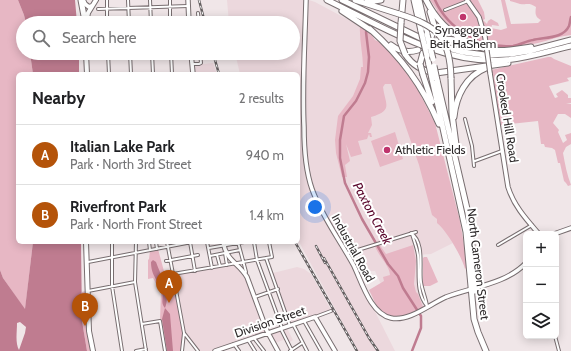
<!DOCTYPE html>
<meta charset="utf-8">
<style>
:root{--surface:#fff;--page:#f2f2f2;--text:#202124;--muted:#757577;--line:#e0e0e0;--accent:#b45309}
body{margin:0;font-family:Cabin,sans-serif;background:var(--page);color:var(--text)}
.controls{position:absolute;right:12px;bottom:12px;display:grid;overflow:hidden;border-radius:6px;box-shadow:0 2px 10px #0003}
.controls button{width:36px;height:36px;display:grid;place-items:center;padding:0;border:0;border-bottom:1px solid var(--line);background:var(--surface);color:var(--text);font:20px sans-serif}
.you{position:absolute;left:315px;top:207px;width:14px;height:14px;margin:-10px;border:3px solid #fff;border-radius:50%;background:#1a73e8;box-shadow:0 0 0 6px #1a73e833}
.badge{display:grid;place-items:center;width:26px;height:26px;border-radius:50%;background:var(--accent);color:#fff;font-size:13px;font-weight:700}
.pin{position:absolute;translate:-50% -33px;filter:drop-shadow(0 1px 2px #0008)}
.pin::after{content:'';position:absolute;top:21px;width:14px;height:12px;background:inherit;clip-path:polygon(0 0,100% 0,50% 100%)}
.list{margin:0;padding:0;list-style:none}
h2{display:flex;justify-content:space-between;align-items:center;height:52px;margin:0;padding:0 16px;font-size:17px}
h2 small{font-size:13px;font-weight:400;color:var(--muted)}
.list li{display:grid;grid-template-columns:26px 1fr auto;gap:12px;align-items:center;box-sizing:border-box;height:60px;padding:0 16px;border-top:1px solid var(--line)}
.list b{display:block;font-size:15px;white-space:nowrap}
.list p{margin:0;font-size:13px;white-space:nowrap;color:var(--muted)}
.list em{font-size:13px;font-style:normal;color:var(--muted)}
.icon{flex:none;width:22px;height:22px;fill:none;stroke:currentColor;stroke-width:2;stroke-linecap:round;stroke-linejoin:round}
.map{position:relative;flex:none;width:571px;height:351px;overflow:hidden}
.search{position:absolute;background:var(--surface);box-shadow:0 2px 10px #0003;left:16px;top:16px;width:284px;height:44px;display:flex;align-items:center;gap:10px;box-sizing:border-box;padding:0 14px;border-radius:22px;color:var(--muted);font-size:15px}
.panel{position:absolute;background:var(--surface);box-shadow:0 2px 10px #0003;left:16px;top:72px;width:284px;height:172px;border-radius:6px}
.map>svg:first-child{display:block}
.built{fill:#ecd8dd}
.green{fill:#e7b7c4}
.water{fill:#bf7c90;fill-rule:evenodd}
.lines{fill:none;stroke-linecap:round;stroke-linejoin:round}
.river{stroke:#bf7c90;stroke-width:2.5}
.street-casing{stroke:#786e70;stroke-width:4}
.secondary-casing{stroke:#786e70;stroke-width:5.5}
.primary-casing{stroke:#786e70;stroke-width:6}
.highway-casing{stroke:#786e70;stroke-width:7}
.street{stroke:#fff;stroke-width:2}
.secondary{stroke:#fff;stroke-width:3.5}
.primary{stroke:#fff;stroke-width:4}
.highway{stroke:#fff;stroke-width:5}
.rail-casing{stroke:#645f60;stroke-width:2.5}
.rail{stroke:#fff;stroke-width:1;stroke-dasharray:3;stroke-linecap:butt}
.secondary-bridge-casing{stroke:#786e70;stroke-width:5.5;stroke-linecap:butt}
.highway-bridge-casing{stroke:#786e70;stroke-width:7;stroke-linecap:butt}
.secondary-bridge{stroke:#fff;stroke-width:3.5}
.highway-bridge{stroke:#fff;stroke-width:5}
.poi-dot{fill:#bf346c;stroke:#fff;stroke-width:1.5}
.labels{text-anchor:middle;stroke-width:4;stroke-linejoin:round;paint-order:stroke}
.poi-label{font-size:12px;fill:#2c2829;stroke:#fff}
.street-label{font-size:12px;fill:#2c2829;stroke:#fff}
.water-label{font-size:13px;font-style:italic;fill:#5b082d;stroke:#fff}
</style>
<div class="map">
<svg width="571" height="351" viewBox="0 0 571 351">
<rect width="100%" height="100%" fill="#f0e6e8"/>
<!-- built -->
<path class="built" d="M227,0H305L302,112L310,185L352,266L395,351H358L298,240V74H240L235,53H293V23H229Z
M309,0L315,2L358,25L381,48L461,239L431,254L417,255V281L419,291L424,305L423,307L405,316L379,310L369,290L381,284L375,271L357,272L323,212L314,190L308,171L305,148V77Z
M213,63L217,74H194V65Z
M233,265L241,271L246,279L265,332L210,351H199L185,331L174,275Z
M297,267L304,269L311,274L331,310L290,324L273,273Z
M287,328L293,340L288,343L286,339L275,343L270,334Z"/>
<!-- green -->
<path class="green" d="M0,0H18L24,15L26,23H23V53H30L33,74H18V242H33L25,310L3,278L0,270Z
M430,0H478L484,12L485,19L483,20L487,24L488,21L491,19L498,23L499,26L492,25L491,28L501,30L507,28L501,0H505L511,24L538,23L541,20C535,17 535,13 536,7C528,2 528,5 520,4C517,3 514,2 510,1V0H571V35C560,36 549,40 538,43C514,48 491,52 468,41V39L464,35L462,37L457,33L458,32L452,29L436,12L437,10Z
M360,25L370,32L375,40L382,43L393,54L417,88L435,123L460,221L467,263V267L465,269C462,257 447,231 437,223V219L432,215L419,165L391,84H385L383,87C385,104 394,110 371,117L372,125L368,133H371L372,137H370L369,134L367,139L358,141L362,154L351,157L346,144L350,161L345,165L347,177H342L336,153L335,140L338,116L353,96L360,79L361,67H363C363,53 359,39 360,25Z
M548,57H551L554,59L571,66V77L567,78L569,81L549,86L555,98L558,97L556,94L562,90L568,95V98H571V103L566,104H571V118L565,114H558L553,123L559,130L558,132L563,143L567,140L565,135L571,133V144L566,147L563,153C565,164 567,175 571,185L568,186L566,183L564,181L560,163H558L555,150L552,148L545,147L544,144H541L538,121L501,125L491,70Z
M395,132L403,159L380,167L371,141Z
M379,244L386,254L413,245L416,261L414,284L416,292L418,294L423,307C409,314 392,325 379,310C376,306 372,295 369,290L384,281L383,277L390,275C389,264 378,256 375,246Z
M158,249L165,275L172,274L183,333L181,351H165L160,321L161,293L153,278L148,279V260L149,259L150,251Z
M424,257H427L438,282L430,286H423V258Z
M86,291L89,338L93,351H87L82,321V292Z"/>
<!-- water -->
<path class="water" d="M18,0H75L77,23H26L24,15Z
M30,53H79V74H33Z
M33,242H81L82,321L87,351H0V270L3,278L25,309ZM20,322L26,327L25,333L19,350C15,343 17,332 17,323Z
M153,260L156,262C161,276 171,293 165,308L170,314L173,351H167L162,319L165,308C160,303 164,298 162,292C159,280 151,277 151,262Z"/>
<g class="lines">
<!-- river -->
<path class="river" d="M435,0C448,29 481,49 513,46C520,45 526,41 533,40C545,37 563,39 569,26C570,23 570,20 571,17
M366,32L369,57L368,72L365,83L356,101L344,116L340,140V158L345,183L362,219L388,264L398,276L403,288L421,316V328L412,351"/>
<defs>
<path id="street" d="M107,0V23
M128,0L129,23
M150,0L151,23
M170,0V23
M98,9L188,6
M445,10L468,1
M198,13L199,23
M108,53L109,74
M130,53L131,74
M152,53L153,74
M171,53L172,74
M86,54L115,53
M192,64H199L201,63L200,53
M465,119L472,146L474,166
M475,161L502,151
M411,233C425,243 419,267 421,282C422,290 426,298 427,306
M412,234C414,241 417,248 418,255C420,273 415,291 427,306
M112,242V286L122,351
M136,242L135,282L146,351
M149,242L150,250
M156,242L157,249
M167,242L184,333L182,351
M190,242L195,271
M207,242L212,268
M238,242L246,272
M254,242L257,260L282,328
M498,245L532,225
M209,248L244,242
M225,253L227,265
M348,253L416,232
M217,255L220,266
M210,256L240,250
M266,258L290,326
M166,261L198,255
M88,262L192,242
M173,274L272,257L269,242
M88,291L135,282
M255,297L278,289
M315,317L331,311
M304,321L321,351
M142,324L160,321L165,351
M293,324L307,351
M281,329L292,351
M184,333L198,351
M555,336L559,351
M254,338L264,351
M248,340L255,351
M234,344L239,351
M136,351L146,349
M290,351L302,343"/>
<path id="secondary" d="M188,0L189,23
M306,0C305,42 302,85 304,127C304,148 305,169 312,189C322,217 340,240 354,266C362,283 371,314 391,318C409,322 430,304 446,297C472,287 506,284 526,263
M467,0L479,17L485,37
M191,53L193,74
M490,73L508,187C514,206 526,219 539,234
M554,234L571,228
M223,242C227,262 238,262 247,277L267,331L278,351
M215,351L315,317L335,351"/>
<path id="primary" d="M83,0L85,4L89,7L92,6
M86,23L88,13L96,0
M86,53L87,74
M86,242L89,331L93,351"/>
<path id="highway" d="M81,0L84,16
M327,0C381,26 440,64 503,60C526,59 549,51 571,46
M342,0L433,44L463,52L485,55L511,54L529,51L571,40
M355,0L399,14
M414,0L421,31
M419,0L427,34
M426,0C435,18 448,32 466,41
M367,2L381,0
M342,11L372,31
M430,12L434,25L431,38
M401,23L403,0
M370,29C402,58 422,85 439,124
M436,41C454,35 474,47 491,50C505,52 518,49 531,47
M391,45C400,52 408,53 418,50
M405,54C412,65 422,71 436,73L508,63
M427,56L429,65
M420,64L423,53
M423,75L432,102
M451,78L452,114L457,152
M432,79L466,232L474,319L478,332L486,351
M437,80L468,213L473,254L475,291
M454,117C456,96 466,76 486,68
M475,281L477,284L482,285"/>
</defs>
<!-- street casing -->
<use href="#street" class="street-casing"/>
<!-- secondary casing -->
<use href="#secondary" class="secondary-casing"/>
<!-- primary casing -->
<use href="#primary" class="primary-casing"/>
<!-- highway casing -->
<use href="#highway" class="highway-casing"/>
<!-- street -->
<use href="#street" class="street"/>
<!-- secondary -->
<use href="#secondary" class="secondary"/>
<!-- primary -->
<use href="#primary" class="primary"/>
<!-- highway -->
<use href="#highway" class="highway"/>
<defs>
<path id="rail" d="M199,0L205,23
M213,53L219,74
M295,242L357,351
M316,246L325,263
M324,258L369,338L378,351"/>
</defs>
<!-- rail casing -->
<use href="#rail" class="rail-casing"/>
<!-- rail -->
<use href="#rail" class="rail"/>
<defs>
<path id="secondary-bridge" d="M485,37L490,73"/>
<path id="highway-bridge" d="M399,14C437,26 450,36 451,78
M401,23L400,41L405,54
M421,31L427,56
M427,34L433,59
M427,47L436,41
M420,64L423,75
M429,65L432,79
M434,66L437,80"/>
</defs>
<!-- secondary-bridge casing -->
<use href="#secondary-bridge" class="secondary-bridge-casing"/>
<!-- highway-bridge casing -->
<use href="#highway-bridge" class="highway-bridge-casing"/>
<!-- secondary-bridge -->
<use href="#secondary-bridge" class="secondary-bridge"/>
<!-- highway-bridge -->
<use href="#highway-bridge" class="highway-bridge"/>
</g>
<!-- markers -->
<g class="poi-dot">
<circle cx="463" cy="17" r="4"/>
<circle cx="387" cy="150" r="4"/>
</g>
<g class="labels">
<!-- poi labels -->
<g class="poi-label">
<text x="463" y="34">Synagogue<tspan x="463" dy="14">Beit HaShem</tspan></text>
<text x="395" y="154" text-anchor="start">Athletic Fields</text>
</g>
<!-- street labels -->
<g class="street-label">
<text transform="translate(507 118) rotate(81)" y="4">Crooked Hill Road</text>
<text transform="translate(353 248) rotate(61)" y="4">Industrial Road</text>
<text transform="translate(478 264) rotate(83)" y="4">North Cameron Street</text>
<text transform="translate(270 322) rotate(-19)" y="4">Division Street</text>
</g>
<!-- water labels -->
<g class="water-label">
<text transform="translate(373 213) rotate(62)" y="5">Paxton Creek</text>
</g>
</g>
</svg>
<div class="controls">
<button>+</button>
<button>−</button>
<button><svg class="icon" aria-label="layers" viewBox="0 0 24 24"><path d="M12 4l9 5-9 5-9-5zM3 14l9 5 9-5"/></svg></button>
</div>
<div class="you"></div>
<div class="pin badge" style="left:169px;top:303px">A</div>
<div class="pin badge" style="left:85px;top:326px">B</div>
<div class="search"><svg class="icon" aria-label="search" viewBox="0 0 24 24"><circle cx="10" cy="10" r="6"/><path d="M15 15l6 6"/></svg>Search here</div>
<section class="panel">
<h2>Nearby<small>2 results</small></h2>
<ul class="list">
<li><span class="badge">A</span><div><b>Italian Lake Park</b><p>Park · North 3rd Street</p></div><em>940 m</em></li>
<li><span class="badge">B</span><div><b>Riverfront Park</b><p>Park · North Front Street</p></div><em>1.4 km</em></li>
</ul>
</section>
</div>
